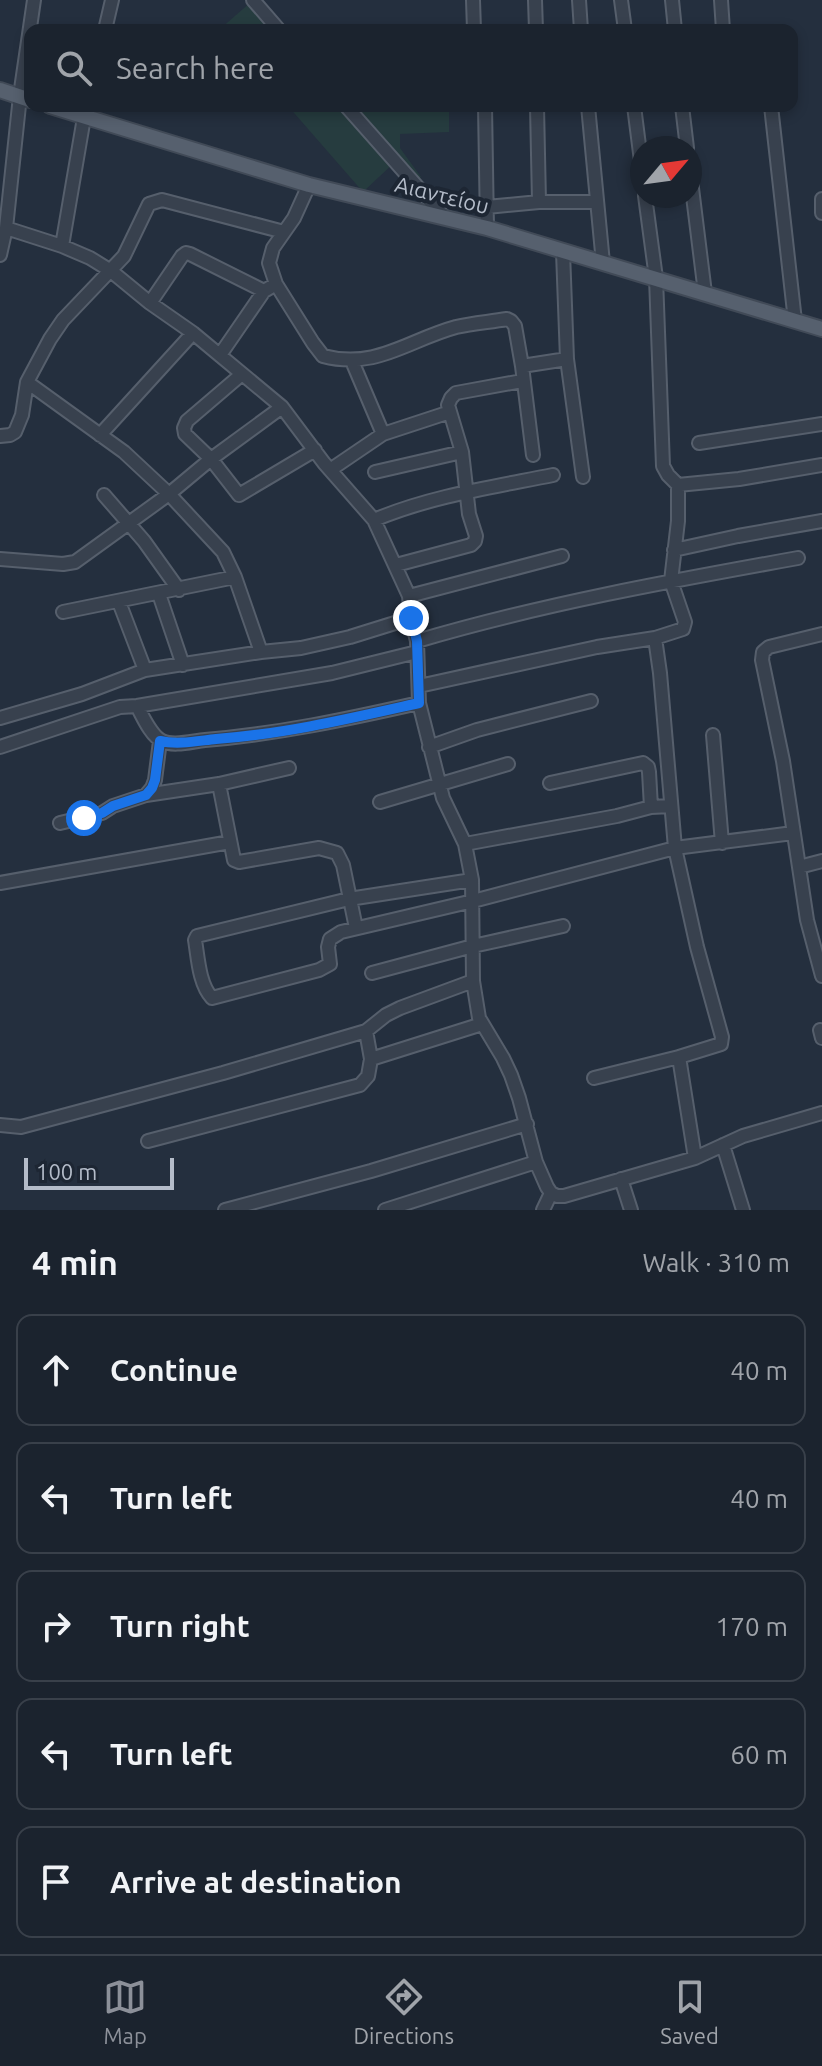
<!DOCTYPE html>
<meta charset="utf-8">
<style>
:root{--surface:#1b232e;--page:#242b36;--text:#f1f3f6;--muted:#a0a4aa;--line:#39404a;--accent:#8c9099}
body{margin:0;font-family:Ubuntu,sans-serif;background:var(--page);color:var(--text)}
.compass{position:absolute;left:630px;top:136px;width:72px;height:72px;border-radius:50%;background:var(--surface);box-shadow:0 4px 12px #0003;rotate:61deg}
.scale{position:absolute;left:24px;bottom:20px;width:150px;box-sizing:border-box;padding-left:8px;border:4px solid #b4bcc9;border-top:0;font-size:22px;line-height:28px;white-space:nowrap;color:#b4bcc9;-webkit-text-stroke:6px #1d2633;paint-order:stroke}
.stop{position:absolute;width:24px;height:24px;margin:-18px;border:6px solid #1a73e8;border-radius:50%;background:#fff}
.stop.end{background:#1a73e8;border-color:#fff;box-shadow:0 2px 8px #0008}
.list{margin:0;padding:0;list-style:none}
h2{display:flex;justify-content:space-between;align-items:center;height:104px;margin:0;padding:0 32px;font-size:34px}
h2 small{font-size:26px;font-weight:400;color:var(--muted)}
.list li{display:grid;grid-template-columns:52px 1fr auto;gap:24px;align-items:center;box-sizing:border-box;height:112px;margin:0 16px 16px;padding:0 16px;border:2px solid var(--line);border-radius:16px}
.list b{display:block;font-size:30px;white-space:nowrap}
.list em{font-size:26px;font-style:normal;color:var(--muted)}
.icon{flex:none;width:44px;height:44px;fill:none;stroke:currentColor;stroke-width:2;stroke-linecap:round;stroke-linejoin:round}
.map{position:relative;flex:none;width:822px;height:1210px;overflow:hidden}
.search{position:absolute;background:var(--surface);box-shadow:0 4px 12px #0003;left:24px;right:24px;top:24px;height:88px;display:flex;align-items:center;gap:20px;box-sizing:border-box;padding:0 28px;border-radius:16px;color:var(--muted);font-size:30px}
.sheet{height:744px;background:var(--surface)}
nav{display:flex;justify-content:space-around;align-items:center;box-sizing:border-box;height:112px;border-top:2px solid var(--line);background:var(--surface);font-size:22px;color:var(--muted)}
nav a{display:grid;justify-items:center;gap:4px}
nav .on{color:var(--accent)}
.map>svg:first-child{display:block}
.green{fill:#263c3f}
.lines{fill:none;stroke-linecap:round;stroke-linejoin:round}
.minor-casing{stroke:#565f6c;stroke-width:16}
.major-casing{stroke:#414a57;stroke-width:18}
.minor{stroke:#38414e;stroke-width:12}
.major{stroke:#56606e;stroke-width:14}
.route{stroke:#1a73e8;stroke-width:10}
.labels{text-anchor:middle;stroke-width:8;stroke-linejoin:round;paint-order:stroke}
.street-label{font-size:22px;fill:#b4bcc9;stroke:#1d2633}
</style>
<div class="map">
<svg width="822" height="1210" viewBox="0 0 822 1210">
<rect width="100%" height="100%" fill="#242f3e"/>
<!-- green -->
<path class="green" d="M251,2L273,30H221L220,29Z
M288,106H449V132L400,134V148L421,177L415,182L396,161L363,192Z"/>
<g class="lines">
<defs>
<path id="minor" d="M34,0L20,96L6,228L62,246L90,258L111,271L150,303L193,333L282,407L324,463L374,520L409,596L411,618L417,641L419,703L443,798L465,844L472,880L473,981L479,1018L503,1058L511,1075L519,1098L536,1162L547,1187L551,1193L557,1196H564L695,1158L743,1136L822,1113
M253,0L279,30
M473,0L474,30
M535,0L536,30
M579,0L581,30
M621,0L625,30
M672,0L675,30
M721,0L723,30
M105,30L112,0
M346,106L445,218
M485,106L487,228
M537,106L539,202
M588,106L603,263
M634,106L642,169
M682,106L687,148
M771,106L795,321
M690,172L705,293
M309,185L294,218L273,248L269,263L276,284L313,343L323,356C376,370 408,340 456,327C473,323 490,322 507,319L511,321L515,326L522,366L533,455
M822,199V213
M487,207L539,202H596
M62,246L86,106
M563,252L567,359L583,477
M0,255L6,228
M150,303L182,256L186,253L190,254L264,291L276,284
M220,355L264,291
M352,361L383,434
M522,366L567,359
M242,374L187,421L184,428L185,434L211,459L239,495L315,450
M27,382L124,452L169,494L223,552L235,577L261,652L301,648L350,637L411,618
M100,435L193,333
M0,436L10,435L15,432L22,415L27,382L50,339L63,320L124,256L149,204L162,200L284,232
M699,443L822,424
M330,470L383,434L450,412
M375,472L462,452
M678,485L739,479L822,465
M104,495L144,541L179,590
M374,520C431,496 493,487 553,475
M674,550L738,536L822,521
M0,559L63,564L75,562L169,494L211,459L282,407
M396,565L471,545L475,541L476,536L469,514L462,452L448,405L451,398L456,393L522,381
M159,594L183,665
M409,596L562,556
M119,602L145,670
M63,612L235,577
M822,634L769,647L763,652L762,660L783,761L807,920L822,976
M417,641C542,604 670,581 798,558
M419,686L597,647L655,638
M137,706C143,717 151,736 162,741C174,747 193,741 205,740C278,734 348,719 419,703
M0,718L82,694L145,670L261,652
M713,735L722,843
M0,747L120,707L137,706L332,673L417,652
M429,747L477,730L591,701
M550,783L643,763L648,767L649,772L651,807
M219,784L234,860L239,862L319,848L337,853L343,865L356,928
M146,795L219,784L289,768
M380,802L508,764
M60,823L102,813L113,806L146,795L152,788L155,780L160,741
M465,844L617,816L651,807L671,806
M799,867L822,861
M472,880L349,899L197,936L195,940C198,958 199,984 212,998L319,970L330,964L328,947L330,939L341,932L473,901L675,848L660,673L655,638L683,629L685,622L671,581L678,521V485L668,475L663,466L656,278L645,196
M0,883L230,842
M372,973L473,946L563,926
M820,1030L822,1038
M366,1031L371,1059
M594,1078L679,1057
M0,1125L21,1127L223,1073L366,1031L386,1015L400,1008L473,981
M148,1141L360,1085L368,1076L371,1059L482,1024
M723,1145L743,1210
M695,1158L679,1057L721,1044L722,1037L697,947L675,848L793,833
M621,1179L631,1210
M225,1210L371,1171L527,1124
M385,1210L536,1162
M543,1210L551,1193"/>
<path id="major" d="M0,90L30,100
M50,106L309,185L487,228L822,329"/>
</defs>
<!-- minor casing -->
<use href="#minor" class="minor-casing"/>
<!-- major casing -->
<use href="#major" class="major-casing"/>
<!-- minor -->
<use href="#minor" class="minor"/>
<!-- major -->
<use href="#major" class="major"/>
</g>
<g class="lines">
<!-- route -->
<path class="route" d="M84,818L102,813L113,806L146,795L152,788L155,780L160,741C178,745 197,741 216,739C285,734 352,718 419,703L417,641L411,618"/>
</g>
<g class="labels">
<!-- street labels -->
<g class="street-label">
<text transform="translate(442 195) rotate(14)" y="8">Αιαντείου</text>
</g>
</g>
</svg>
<svg class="compass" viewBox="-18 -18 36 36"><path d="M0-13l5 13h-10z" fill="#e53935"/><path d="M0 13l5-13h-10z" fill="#a0a4aa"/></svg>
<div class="scale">100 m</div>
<div class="stop" style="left:84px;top:818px"></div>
<div class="stop end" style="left:411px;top:618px"></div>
<div class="search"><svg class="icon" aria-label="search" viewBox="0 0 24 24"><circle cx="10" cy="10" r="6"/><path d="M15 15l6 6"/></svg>Search here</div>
</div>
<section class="sheet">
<h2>4 min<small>Walk · 310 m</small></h2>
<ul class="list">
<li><svg class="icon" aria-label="ahead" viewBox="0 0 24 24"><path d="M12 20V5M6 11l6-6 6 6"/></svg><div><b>Continue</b></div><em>40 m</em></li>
<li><svg class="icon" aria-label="left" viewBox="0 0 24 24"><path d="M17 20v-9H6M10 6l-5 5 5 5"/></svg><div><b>Turn left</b></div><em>40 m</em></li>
<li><svg class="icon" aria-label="right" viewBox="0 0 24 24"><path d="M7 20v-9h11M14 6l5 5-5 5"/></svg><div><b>Turn right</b></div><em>170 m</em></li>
<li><svg class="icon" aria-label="left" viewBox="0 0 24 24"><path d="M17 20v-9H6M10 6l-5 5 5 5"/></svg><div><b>Turn left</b></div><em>60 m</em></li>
<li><svg class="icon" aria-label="arrive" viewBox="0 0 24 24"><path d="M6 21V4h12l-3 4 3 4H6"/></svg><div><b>Arrive at destination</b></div></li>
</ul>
</section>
<nav>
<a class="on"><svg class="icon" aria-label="map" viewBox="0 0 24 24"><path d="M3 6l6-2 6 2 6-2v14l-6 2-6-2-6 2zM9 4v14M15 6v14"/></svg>Map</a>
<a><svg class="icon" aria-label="directions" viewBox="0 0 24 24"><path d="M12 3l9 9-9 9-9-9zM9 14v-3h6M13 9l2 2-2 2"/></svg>Directions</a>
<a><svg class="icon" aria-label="saved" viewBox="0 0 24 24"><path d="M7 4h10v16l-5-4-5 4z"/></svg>Saved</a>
</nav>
